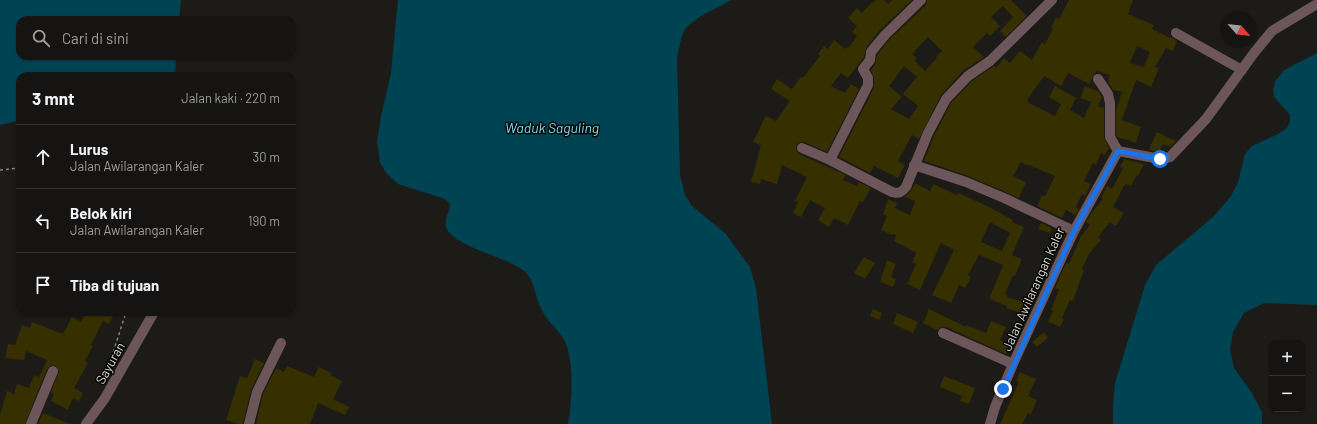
<!DOCTYPE html>
<html lang="id">
<meta charset="utf-8">
<style>
:root{--surface:#151412;--page:#1e1d1b;--text:#f1f3f6;--muted:#9d9e9f;--line:#343332}
body{margin:0;font-family:Barlow,sans-serif;background:var(--page);color:var(--text)}
.controls{position:absolute;right:12px;bottom:12px;display:grid;overflow:hidden;border-radius:8px;box-shadow:0 1px 3px #0004}
.controls button{width:36px;height:36px;display:grid;place-items:center;padding:0;border:0;border-bottom:1px solid var(--line);background:var(--surface);color:var(--text);font:20px sans-serif}
.compass{position:absolute;left:1221px;top:12px;width:36px;height:36px;border-radius:50%;background:var(--surface);box-shadow:0 1px 3px #0004;rotate:117deg}
.stop{position:absolute;width:12px;height:12px;margin:-9px;border:3px solid #1a73e8;border-radius:50%;background:#fff}
.stop.end{background:#1a73e8;border-color:#fff;box-shadow:0 1px 4px #0008}
.list{margin:0;padding:0;list-style:none}
h2{display:flex;justify-content:space-between;align-items:center;height:52px;margin:0;padding:0 16px;font-size:17px}
h2 small{font-size:13px;font-weight:400;color:var(--muted)}
.list li{display:grid;grid-template-columns:26px 1fr auto;gap:12px;align-items:center;box-sizing:border-box;height:64px;padding:0 16px;border-top:1px solid var(--line)}
.list b{display:block;font-size:15px;white-space:nowrap}
.list p{margin:0;font-size:13px;white-space:nowrap;color:var(--muted)}
.list em{font-size:13px;font-style:normal;color:var(--muted)}
.icon{flex:none;width:22px;height:22px;fill:none;stroke:currentColor;stroke-width:2;stroke-linecap:round;stroke-linejoin:round}
.map{position:relative;flex:none;width:1317px;height:424px;overflow:hidden}
.search{position:absolute;background:var(--surface);box-shadow:0 1px 3px #0004;left:16px;top:16px;width:280px;height:44px;display:flex;align-items:center;gap:10px;box-sizing:border-box;padding:0 14px;border-radius:12px;color:var(--muted);font-size:15px}
.panel{position:absolute;background:var(--surface);box-shadow:0 1px 3px #0004;left:16px;top:72px;width:280px;height:244px;border-radius:12px}
.map>svg:first-child{display:block}
.water{fill:#004353}
.building{fill:#362f00;fill-rule:evenodd}
.lines{fill:none;stroke-linecap:round;stroke-linejoin:round}
.path{stroke:#838380;stroke-width:1.5;stroke-dasharray:3 3;stroke-linecap:butt}
.minor{stroke:#6c565a;stroke-width:10}
.route{stroke:#1a73e8;stroke-width:5}
.labels{text-anchor:middle;stroke-width:3;stroke-linejoin:round;paint-order:stroke}
.street-label{font-size:13px;fill:#dcdcda;stroke:#060605}
.water-label{font-size:14px;font-style:italic;fill:#81dcf8;stroke:#060605}
</style>
<div class="map">
<svg width="1317" height="424" viewBox="0 0 1317 424">
<rect width="100%" height="100%" fill="#1c1b18"/>
<!-- water -->
<path class="water" d="M0,0H181L179,20H20V56H176L175,76H20V120L0,125Z
M398,0H731C718,8 692,18 684,31C680,40 679,49 677,59L680,175L685,195L692,206L725,233L750,267L756,288L772,424H568C572,403 575,356 563,338C555,326 545,319 540,306C534,294 535,280 524,271C508,257 453,247 446,227C444,219 450,212 450,204L445,199L398,184L387,174L380,163L377,142L381,116L391,73Z
M1317,53V305L1264,303L1244,313L1233,332L1230,350L1234,368L1252,393L1262,412V424H1113V405L1115,383L1145,285L1156,265L1214,216L1231,196L1238,182L1245,154L1252,146L1278,134L1287,128L1290,121V115L1274,97L1273,90L1275,82L1284,70Z"/>
<!-- building -->
<path class="building" d="M876,0H884L888,4L893,0H912L880,30L866,48L864,57L848,78L841,73L831,86L845,93L851,84L859,89L827,152L804,142L798,143L796,146V149L799,154L846,175L843,180L857,186L859,182L871,188L863,202L860,201L848,225L834,218L829,227L818,220L825,208L810,200L801,217L793,213L798,202L795,201L807,177L782,165L777,184L761,179L760,184L751,182L761,145L753,142L766,116L776,121L790,101L771,89L777,79L792,89L801,77L803,78L820,56L818,54L824,46L828,49L834,40L845,49L846,47L848,48L857,36L852,32L857,26L848,18L857,8L862,13L872,2L873,3Z
M927,0H1011L1027,16L1006,37L1000,31L1013,17L1003,6L991,17L1000,26L990,36L987,33L973,47L984,57L963,71L941,95L919,139L912,135L898,161L905,165L898,178L874,166L870,173L839,157L874,88V78L871,70L875,64L877,55L890,39L926,5ZM928,37L942,51L936,57L937,58L925,71L915,61L917,58L912,54ZM904,66L917,77L903,94L918,106L909,119L891,109L902,97L889,86Z
M1069,0H1133L1128,14L1154,25L1152,29L1170,38L1171,37L1177,41L1173,51L1166,48L1155,67L1159,68L1151,87L1136,80L1122,120L1141,127L1136,143L1117,137L1116,135V110L1122,92L1113,90L1108,82L1110,75L1096,71L1089,84L1068,73L1061,86L1044,76L1027,100L1029,103L1055,116L1061,104L1049,97L1055,86L1076,98L1070,110L1084,118L1091,102L1080,98L1085,86L1098,91L1102,97L1098,106L1104,108V137L1109,148L1105,155L1101,153L1096,165L1093,163L1084,181L1091,184L1085,196L1082,194L1076,207L1079,209L1075,215L1066,210L1062,218L1037,206L1042,195L1045,196L1055,176L1029,165V166L1021,162L1013,176L1026,182L1019,198L968,176L924,161L934,136L951,103L972,81L994,66L996,68L1004,58L1010,63L1020,51L1032,60L1042,42L1045,44L1053,29L1051,28L1056,17L1059,19ZM1137,46L1150,52L1144,67L1130,63Z
M1157,132L1176,141L1170,147L1163,144L1159,152L1153,151L1149,149Z
M1124,159L1144,164L1138,176L1137,175L1131,186L1125,184L1113,207L1124,213L1116,226L1110,222L1098,237L1101,240L1089,254L1082,269L1084,270L1073,301L1070,300L1062,318L1064,319L1060,327L1048,322L1053,311L1051,310L1059,290L1055,288L1066,263L1069,264L1081,236L1090,225L1086,222L1092,212L1103,199L1101,198L1107,186L1112,189L1123,168L1120,167Z
M915,183L930,191L933,184L957,195L959,193L991,208L1013,220L1012,222L1024,227L1012,255L1022,259L1015,276L1013,275L1005,294L1007,295V297L1026,303V302L1033,305L1029,313L1027,312L1029,314L1028,315L1006,308L1007,306L989,299L1003,265L979,255L968,275L971,277L965,288L959,285L951,303L932,295L954,250L941,243L920,290L907,284L916,264L912,262L916,253L894,241L896,235L893,234L892,235L881,230L887,216L883,214L888,199L897,203L895,208L910,215L915,201L905,197L911,191ZM990,222L1010,233L1002,251L981,242Z
M1041,223L1052,228L1050,233L1038,229Z
M864,257L875,263L865,279L854,273Z
M887,260L896,264L891,277L896,279L893,287L880,282Z
M873,309L882,313L879,320L870,316Z
M929,309L966,327V325L986,333L991,321L1006,327L1000,340L1011,345L1006,354L946,327H942L937,330L923,323Z
M86,312H115L109,324L103,321L91,345L93,346L85,361L88,363L74,388L83,393L79,401L73,398L68,410L51,401L54,394L51,392L59,371L56,365H52L47,369L25,424H0V415L7,391L14,394L17,384L29,388L34,375L39,377L47,360L26,351L24,360L5,358L8,344L15,345L22,325L30,328L32,322L63,334L72,317L81,322Z
M897,313L918,322L913,333L893,324Z
M1044,332L1048,338L1037,347L1032,342Z
M255,359L264,363L251,390L243,424H238L226,420L240,376L247,378Z
M287,366L314,377L319,367L331,373L330,375L342,381L333,399L349,407L345,415L318,403L310,424H256L263,394L276,368L284,372Z
M1020,372L1036,379L1028,396L1037,400L1031,414L1028,413L1022,424H1000L1019,382L1016,381Z
M944,376L975,388L969,404L960,401L962,396L940,387Z
M43,413L70,424H38Z"/>
<g class="lines">
<!-- path -->
<path class="path" d="M0,170L20,168
M106,375L126,312"/>
<!-- minor -->
<path class="minor" d="M1176,33L1242,70
M1098,79L1108,94L1110,103V137L1118,151
M802,148L830,160L892,192C899,194 902,192 906,187L928,133L946,99L968,76L990,61L1052,0
M1118,151L1160,159L1170,157L1206,119L1254,53L1272,31L1317,4
M830,160L868,85V78L863,69L870,60L871,52L885,35L921,0
M914,165L966,182L1004,198L1074,231
M943,333L1013,364
M31,424L53,371
M86,424L105,398L154,312
M249,424L257,392L281,343
M990,424L995,407L1013,364L1066,248L1074,231L1118,151"/>
</g>
<g class="lines">
<!-- route -->
<path class="route" d="M1003,389L1074,231L1118,151L1160,159"/>
</g>
<g class="labels">
<!-- street labels -->
<g class="street-label">
<text transform="translate(1033 289) rotate(-66)" y="5">Jalan Awilarangan Kaler</text>
<text transform="translate(110 363) rotate(-61)" y="5">Sayuran</text>
</g>
<!-- water labels -->
<g class="water-label">
<text x="552" y="133">Waduk Saguling</text>
</g>
</g>
</svg>
<div class="controls">
<button>+</button>
<button>−</button>
</div>
<svg class="compass" viewBox="-18 -18 36 36"><path d="M0-13l5 13h-10z" fill="#e53935"/><path d="M0 13l5-13h-10z" fill="#9d9e9f"/></svg>
<div class="stop" style="left:1160px;top:159px"></div>
<div class="stop end" style="left:1003px;top:389px"></div>
<div class="search"><svg class="icon" aria-label="search" viewBox="0 0 24 24"><circle cx="10" cy="10" r="6"/><path d="M15 15l6 6"/></svg>Cari di sini</div>
<section class="panel">
<h2>3 mnt<small>Jalan kaki · 220 m</small></h2>
<ul class="list">
<li><svg class="icon" aria-label="ahead" viewBox="0 0 24 24"><path d="M12 20V5M6 11l6-6 6 6"/></svg><div><b>Lurus</b><p>Jalan Awilarangan Kaler</p></div><em>30 m</em></li>
<li><svg class="icon" aria-label="left" viewBox="0 0 24 24"><path d="M17 20v-9H6M10 6l-5 5 5 5"/></svg><div><b>Belok kiri</b><p>Jalan Awilarangan Kaler</p></div><em>190 m</em></li>
<li><svg class="icon" aria-label="arrive" viewBox="0 0 24 24"><path d="M6 21V4h12l-3 4 3 4H6"/></svg><div><b>Tiba di tujuan</b></div></li>
</ul>
</section>
</div>
